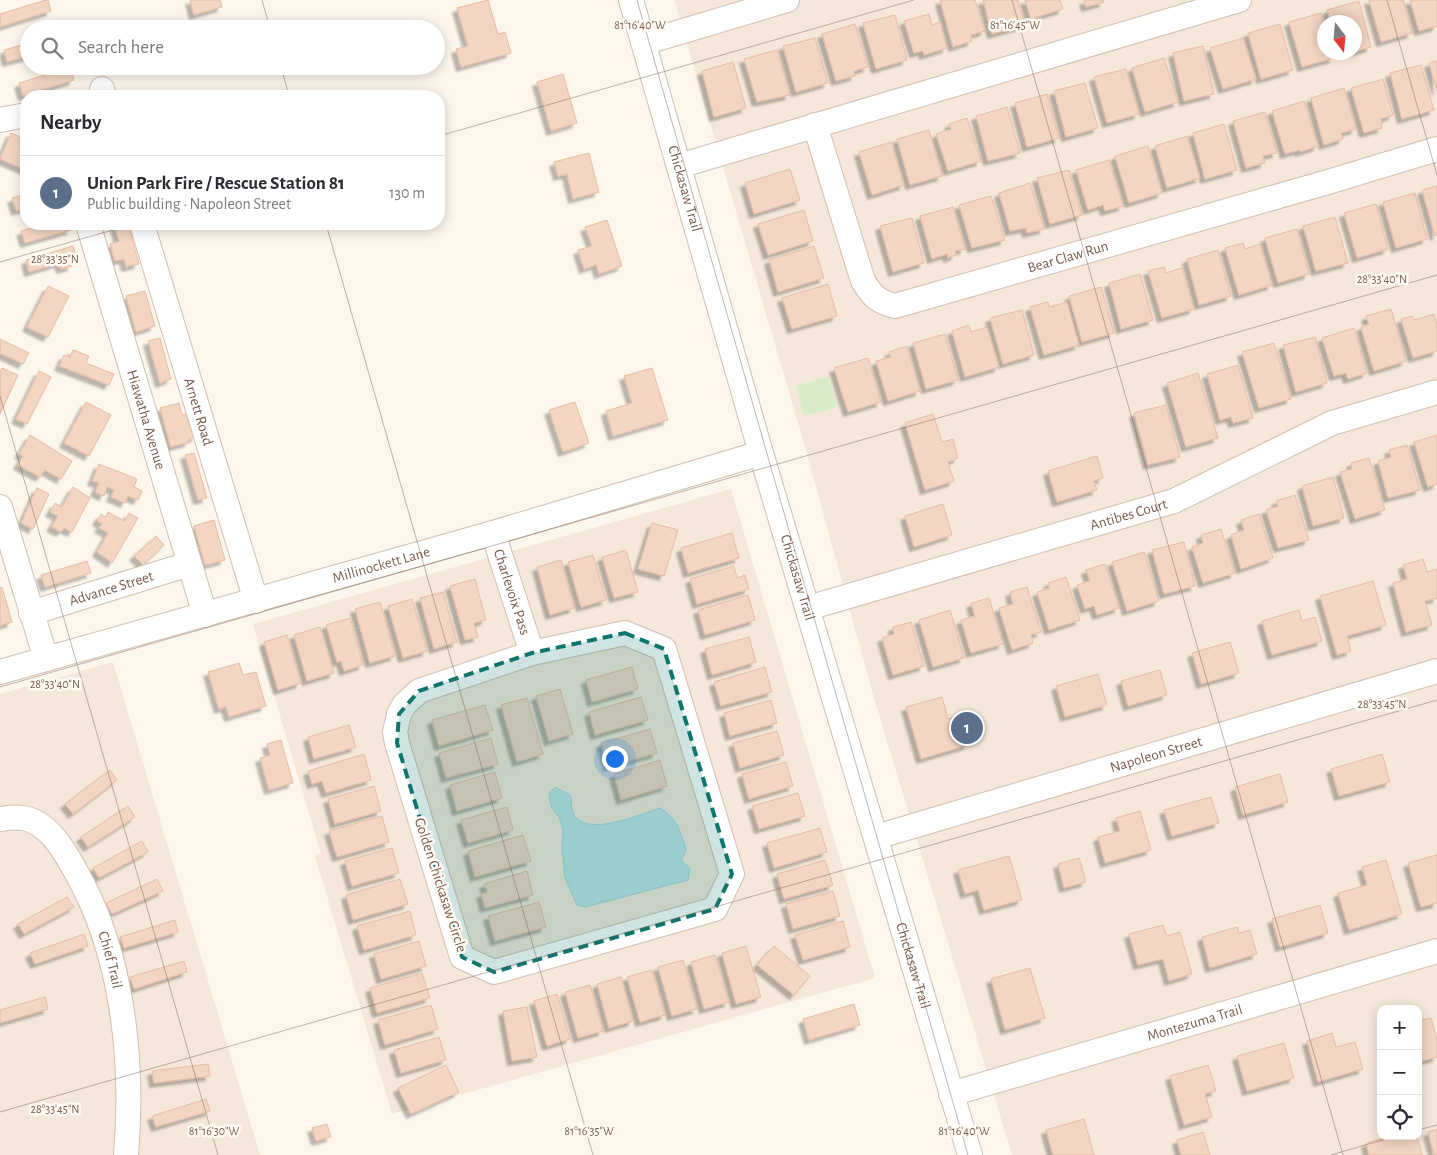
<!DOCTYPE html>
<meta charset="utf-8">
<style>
:root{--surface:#fff;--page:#f7f7f7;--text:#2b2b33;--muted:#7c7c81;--line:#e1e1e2;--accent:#e76f51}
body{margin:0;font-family:"Alegreya Sans",sans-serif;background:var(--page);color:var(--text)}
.controls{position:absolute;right:15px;bottom:15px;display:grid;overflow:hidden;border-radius:10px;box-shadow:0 2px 12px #0003}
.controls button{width:45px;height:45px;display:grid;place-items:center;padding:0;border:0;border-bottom:1px solid var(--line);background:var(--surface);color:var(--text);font:25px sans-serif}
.compass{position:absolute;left:1317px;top:15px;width:45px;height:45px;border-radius:50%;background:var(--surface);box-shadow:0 2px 12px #0003;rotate:164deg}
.you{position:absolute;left:614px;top:758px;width:18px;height:18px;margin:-12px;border:4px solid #fff;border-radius:50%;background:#1a73e8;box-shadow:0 0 0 8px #1a73e833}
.badge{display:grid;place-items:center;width:32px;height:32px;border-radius:50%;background:var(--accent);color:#fff;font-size:16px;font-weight:700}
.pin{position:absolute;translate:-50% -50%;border:2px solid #fff;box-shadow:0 1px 5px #0006}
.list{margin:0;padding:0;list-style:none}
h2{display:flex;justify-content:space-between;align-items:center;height:65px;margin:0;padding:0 20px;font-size:21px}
h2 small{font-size:16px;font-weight:400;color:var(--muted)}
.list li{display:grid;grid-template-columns:32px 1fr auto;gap:15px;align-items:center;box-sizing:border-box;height:75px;padding:0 20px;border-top:1px solid var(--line)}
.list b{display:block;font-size:19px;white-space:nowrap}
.list p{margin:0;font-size:16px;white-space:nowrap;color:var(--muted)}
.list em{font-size:16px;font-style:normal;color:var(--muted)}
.icon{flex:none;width:28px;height:28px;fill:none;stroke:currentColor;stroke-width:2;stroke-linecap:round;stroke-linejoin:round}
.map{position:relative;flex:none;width:1437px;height:1155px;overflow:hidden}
.search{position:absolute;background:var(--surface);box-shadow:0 2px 12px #0003;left:20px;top:20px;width:425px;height:55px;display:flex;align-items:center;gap:12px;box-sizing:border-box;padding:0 18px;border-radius:28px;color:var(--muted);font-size:19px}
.panel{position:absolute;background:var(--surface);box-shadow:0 2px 12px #0003;left:20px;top:90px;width:425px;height:140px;border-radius:20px}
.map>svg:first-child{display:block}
.residential{fill:#f5e8da;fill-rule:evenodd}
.green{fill:#d8ecc9}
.water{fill:#bfe3e8;stroke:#a5d3da}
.building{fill:#f3d5c3;stroke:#e6bba3;filter:url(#shadow)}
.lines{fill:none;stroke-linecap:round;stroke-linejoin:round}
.minor-casing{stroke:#d1beb0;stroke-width:26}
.minor{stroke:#fff;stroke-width:24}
.marked{fill:#0f766e;fill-opacity:0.2;stroke:#0f766e;stroke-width:4;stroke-dasharray:10 6;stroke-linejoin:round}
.ticks{fill:none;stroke:#7a5c4d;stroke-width:1;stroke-opacity:0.45}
.labels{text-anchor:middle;stroke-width:5;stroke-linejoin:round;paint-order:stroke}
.street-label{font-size:15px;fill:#7a5c4d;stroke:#fffaf3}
.ticks-label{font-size:12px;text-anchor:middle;fill:#7a5c4d;stroke:#fffaf3;stroke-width:5;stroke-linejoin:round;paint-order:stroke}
</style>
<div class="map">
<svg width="1437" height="1155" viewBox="0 0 1437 1155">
<defs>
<filter id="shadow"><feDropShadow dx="-4.5" dy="4.5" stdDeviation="1" flood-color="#0004"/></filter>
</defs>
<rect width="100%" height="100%" fill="#fdf6ec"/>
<!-- residential -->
<path class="residential" d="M674,0H1437V1155H1012L874,698L803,440ZM1324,22H1354V52H1324ZM1381,1009H1418V1136H1381Z
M731,489L875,978L392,1114L315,856L321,854L253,624Z
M113,662L260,1155H0V694Z"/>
<!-- green -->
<path class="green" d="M828,376L837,407L804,416L796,386Z"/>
<!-- water -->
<path class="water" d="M555,787L570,795C572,800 571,805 572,810C581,841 640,814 660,808C677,818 681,832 686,850L681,860L690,869L688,880L585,907L577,905L565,878L562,848L563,829L559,817L551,807L549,794Z"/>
<!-- building -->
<path class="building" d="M46,0H48L51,11L0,27V14Z
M190,0H220L222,7L194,15Z
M488,0L498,34L505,32L511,53L461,67L456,49L468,46L457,8Z
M940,0H975L985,31L971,35L972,41L953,47Z
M983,0H1018L1025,25L992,34Z
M1025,0H1060L1063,9L1031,19Z
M1084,0H1103L1104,2L1086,7Z
M1369,0H1403L1412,33L1381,42Z
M1410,0H1437V26L1419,31Z
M1359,1L1371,47L1354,52V22H1331L1327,10Z
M1321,13L1324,26V52H1332L1334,58L1302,67L1289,22Z
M929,14L932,25L940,22L947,48L924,55L923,51L914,53L904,21Z
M895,15L907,60L876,69L863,23Z
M855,24L868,67L854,71L855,76L836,81L822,34Z
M1280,24L1293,70L1261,79L1248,33Z
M815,38L828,83L796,92L783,46Z
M1243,38L1256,79L1223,89L1210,48Z
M29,43V56L7,62L4,50Z
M1203,46L1214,94L1184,101L1173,53Z
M777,50L790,95L757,102L744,59Z
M1164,58L1178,102L1145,112L1132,68Z
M1437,61V91L1429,63Z
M733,62L746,108L714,117L702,71Z
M1421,65L1434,110L1402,119L1390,73Z
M71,67L74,80L23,96L19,83Z
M1126,69L1139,114L1107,123L1094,77Z
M563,74L577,123L551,131L537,82Z
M1383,79L1393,115L1381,119L1382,128L1364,133L1351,88Z
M1085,83L1098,128L1066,137L1054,91Z
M1344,88L1356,129L1341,133L1343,139L1324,145L1311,98Z
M1047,94L1059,138L1027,147L1015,103Z
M1304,101L1318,146L1300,152L1299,150L1285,154L1272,111Z
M1007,107L1020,153L988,161L976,116Z
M1265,112L1277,153L1263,156L1265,163L1246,168L1233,121Z
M967,118L981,161L948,171L936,134L951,129L949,124Z
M1224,124L1237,170L1205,179L1193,133Z
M929,130L942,176L910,185L897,139Z
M11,133L26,139V170L0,159Z
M1187,136L1200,178L1167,188L1155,146Z
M891,142L904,185L872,195L859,152Z
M1148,146L1162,193L1129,203L1115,156Z
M589,153L599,192L573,199L567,174L558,176L554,162Z
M1109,160L1123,206L1105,211L1103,205L1088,210L1076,170Z
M790,169L800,200L754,214L745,183Z
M1069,170L1082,215L1050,224L1037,178Z
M1030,183L1044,229L1027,233L1026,228L1010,231L999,193Z
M1437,186V235L1435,236L1422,190Z
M1415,193L1427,239L1396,248L1383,202Z
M26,194V208L16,211L12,198Z
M991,196L1005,240L972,248L959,205Z
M1376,204L1388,249L1357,258L1344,213Z
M953,207L965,249L955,251L956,255L948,258L947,254L932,259L920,216Z
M804,210L813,241L768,255L758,224Z
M1335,217L1348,263L1316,271L1303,226Z
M912,218L924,263L893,272L880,226Z
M607,220L622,266L599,274L596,265L584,269L578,250L592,246L585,227Z
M46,224H70L71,230L25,243L21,231Z
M123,224H128L139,264L126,267L124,259L115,261L110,244L119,241L115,226Z
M1297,229L1309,274L1278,283L1265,238Z
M1243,243L1245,249L1260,244L1272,285L1239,295L1225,248Z
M73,246L77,258L70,260L72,266L61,269L59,263L29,272L26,260Z
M814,246L824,278L778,292L769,260Z
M1218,250L1231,296L1199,305L1187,259Z
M1164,267L1166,273L1182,268L1194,309L1162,318L1148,271Z
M1140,274L1153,320L1121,329L1109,283Z
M828,284L837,316L792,329L782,298Z
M48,286L69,296L48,337L27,327Z
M1101,287L1114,333L1082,342L1069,296Z
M145,291L155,326L136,332L126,296Z
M1048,302L1049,307L1067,302L1079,345L1044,355L1030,307Z
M1391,309L1406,361L1374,371L1361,327L1369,324L1366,316Z
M1022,310L1034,355L1003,364L990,318Z
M1434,314L1437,325V351L1413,358L1401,319L1412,316L1414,320Z
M969,325L971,332L987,327L999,367L965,377L952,331Z
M1354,328L1367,373L1348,379L1346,373L1334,376L1322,338Z
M945,334L958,380L926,389L913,343Z
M1315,337L1327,383L1296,392L1283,345Z
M160,338L171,379L160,383L148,341Z
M0,339L29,353L23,364L0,353Z
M1274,343L1291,399L1259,408L1242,352Z
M907,346L920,391L888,401L876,361L891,357L889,352Z
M73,350L89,356L86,363L114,374L109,385L59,366L64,355L70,357Z
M868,358L881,402L848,412L834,368Z
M1238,365L1253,418L1233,423L1231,417L1220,420L1207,374Z
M2,368L18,375L0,414V371Z
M652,368L668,420L613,436L606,411L632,403L624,376Z
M39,371L51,377L27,424L16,419Z
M1198,373L1218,438L1186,447L1167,383Z
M86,402L111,415L89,456L64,443Z
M575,402L589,443L563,452L549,410Z
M179,403L182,415L189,413L196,437L189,439V442L171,447L160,408Z
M1166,405L1180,457L1148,465L1134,413Z
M933,414L942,442L953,439L958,458L948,462L954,481L925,490L905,423Z
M30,435L72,461L61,479L45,470L40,477L18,465L23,456L19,454Z
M1437,435V484L1428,487L1414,442Z
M1407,445L1420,490L1388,498L1378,461L1391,457L1389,450Z
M194,453L207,498L198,500L185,455Z
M1097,456L1103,478L1094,481L1097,490L1057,502L1048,471Z
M1369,458L1385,510L1355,519L1340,472L1352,469L1351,463Z
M99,464L137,479L134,487L142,491L138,500L128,496L125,503L111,497L114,490L107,487L104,496L95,492L99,483L92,481Z
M1333,477L1344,518L1313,526L1302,486Z
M73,487L90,498L72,532L64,528L61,532L51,527L58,516L50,512L55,503L62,507Z
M37,488L49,494L33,529L21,523Z
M1295,495L1309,540L1278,548L1266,510L1278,506L1276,501Z
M943,504L952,535L914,547L905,516Z
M108,512L124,521L129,513L138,518L112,563L97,552L108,533L99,528L102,524L97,521L101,514L106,517Z
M1259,514L1273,558L1241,569L1231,535L1244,530L1241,520Z
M214,520L225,560L205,565L194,526Z
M652,523L678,530L664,576L638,569Z
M1221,529L1235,573L1203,583L1192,547L1203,543L1201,535Z
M732,533L739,558L688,573L681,548Z
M156,536L164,545L143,565L134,556Z
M1184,542L1195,586L1164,594L1152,550Z
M626,550L638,592L614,598L602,557Z
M1144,552L1159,601L1127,611L1112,562Z
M593,555L606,600L581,607L568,562Z
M1423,559L1427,572L1437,569V598L1425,601L1432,625L1406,632L1393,583L1407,579L1403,565Z
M561,560L574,608L550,615L537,567Z
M87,561L91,573L45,587L41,575Z
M1105,564L1119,608L1097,615L1094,606L1085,609L1077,585L1090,581L1086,570Z
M734,566L737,578L745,575L749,589L697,604L690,579Z
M1066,577L1080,620L1049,630L1037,592L1050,588L1048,583Z
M475,579L486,620L474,623L478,637L465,640L450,586Z
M1373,581L1386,625L1347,636L1351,651L1337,655L1320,596Z
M2,587L12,622L0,626V588Z
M1027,587L1041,632L1031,635L1033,643L1012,650L999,608L1013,604L1010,592Z
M443,592L457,642L434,649L420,598Z
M748,595L755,620L705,635L698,610Z
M989,598L1003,644L971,653L961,620L975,616L971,603Z
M412,599L427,651L403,658L388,606Z
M380,602L395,656L370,663L355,609Z
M950,610L964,658L933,667L919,620Z
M1299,610L1302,621L1315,617L1322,641L1272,655L1262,621Z
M350,618L363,665L344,671L341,661L337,662L326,625Z
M911,622L924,666L893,675L882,638L894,634L893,627Z
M320,627L334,673L307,681L294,635Z
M287,635L301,683L278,690L264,642Z
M749,637L756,662L712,675L705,649Z
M1230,642L1239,673L1201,684L1192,653Z
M239,663L243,675L256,672L266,706L229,717L226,707L219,709L208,672Z
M632,667L638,689L592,702L586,680Z
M765,667L772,692L721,706L714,682Z
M1160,670L1167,695L1128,706L1121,681Z
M1098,674L1107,705L1065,717L1056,686Z
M560,689L573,734L549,741L536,696Z
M641,697L648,720L595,735L589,712Z
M942,697L948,719L960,716L968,745L921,759L906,707Z
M527,698L543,754L517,762L501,705Z
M771,700L777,723L730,736L724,713Z
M485,705L493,730L439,746L432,720Z
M349,725L356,747L314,759L308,737Z
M650,729L657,753L608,767L601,743Z
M777,731L784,755L740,768L733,743Z
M491,738L498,764L446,778L439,753Z
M281,740L293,783L269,790L260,758L270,755L267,744Z
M364,754L371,780L326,793L322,781L312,784L308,771Z
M1382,754L1390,782L1339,796L1331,769Z
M660,760L667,786L621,800L614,774Z
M786,762L793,786L749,799L742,774Z
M110,770L117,780L73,814L65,804Z
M495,772L502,798L457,811L450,785Z
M1280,774L1288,802L1243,815L1235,787Z
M374,786L381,811L335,824L328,799Z
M798,793L805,816L759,829L752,806Z
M1211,797L1219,823L1172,836L1164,810Z
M128,806L135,817L88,847L81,837Z
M507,807L513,830L468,843L461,820Z
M1140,811L1151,850L1105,863L1098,837L1120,831L1116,818Z
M382,816L389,842L337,857L329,831Z
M820,828L827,852L774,868L767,843Z
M523,835L531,861L475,877L468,851Z
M142,841L148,852L99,878L93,868Z
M392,848L399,873L352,886L345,861Z
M1437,855V903L1421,907L1408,863Z
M1009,856L1022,900L984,910L978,890L965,894L958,870Z
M1079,858L1086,882L1064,888L1058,864Z
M825,860L833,885L784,899L777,874Z
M1386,860L1402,914L1349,930L1338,893L1367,885L1362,867Z
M527,871L533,895L485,908L481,894L487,892L484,884Z
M157,879L163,891L112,914L106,903Z
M400,879L408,904L353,920L346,895Z
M833,891L840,916L793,929L786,904Z
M67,897L74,907L24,934L18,924Z
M539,902L546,927L495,941L488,916Z
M1320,905L1328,933L1280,947L1272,919Z
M410,911L416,935L364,950L357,926Z
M175,920L178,932L124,948L120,937Z
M843,921L850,947L803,960L795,935Z
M1163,925L1167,936L1180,932L1192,974L1169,981L1163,959L1138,965L1129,934Z
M1237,927L1239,933L1250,930L1257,954L1210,968L1202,937Z
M84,934L88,946L35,964L30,953Z
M419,941L426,966L381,979L374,954Z
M746,946L761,997L736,1004L722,953Z
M774,946L810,976L794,995L757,965Z
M715,955L729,1002L704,1009L691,962Z
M683,960L697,1009L672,1016L658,967Z
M184,961L187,972L134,989L130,977Z
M1030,968L1045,1018L1005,1030L991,979Z
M652,970L665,1015L640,1022L627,977Z
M422,973L430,998L377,1013L370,988Z
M621,977L633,1021L609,1028L597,984Z
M590,985L603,1031L578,1038L565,992Z
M557,994L570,1039L547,1046L534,1001Z
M45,997L48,1009L0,1023V1010Z
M854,1004L860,1025L809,1040L803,1019Z
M431,1005L438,1029L385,1045L378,1020Z
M527,1007L537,1057L512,1061L503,1011Z
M1431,1018L1437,1040V1057L1418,1062V1021Z
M1332,1033L1336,1047L1355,1042L1363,1069L1318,1082L1307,1041Z
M439,1037L446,1060L401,1073L394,1050Z
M1284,1043L1294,1078L1247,1091L1237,1056Z
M208,1064L210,1076L154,1083L152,1071Z
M446,1065L459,1092L411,1114L398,1088Z
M1208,1065L1216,1091L1205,1094L1212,1117L1184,1125L1170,1076Z
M206,1099L210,1111L156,1127L152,1116Z
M1084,1119L1094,1155H1053L1046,1130Z
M327,1124L331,1137L316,1141L312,1128Z
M1437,1129V1155H1434L1428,1132Z
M1203,1132L1210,1155H1181L1177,1140Z
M1391,1136H1417L1422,1155H1369L1366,1143Z"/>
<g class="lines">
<defs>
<g id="minor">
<path id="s1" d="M631,0L761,453L970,1155"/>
<path d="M643,43L787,0"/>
<path d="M102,89L104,96"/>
<path d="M0,120L26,115"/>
<path id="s2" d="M815,125L863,281C873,297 877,301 895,306L1328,182L1437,149"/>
<path d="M679,166L1239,0"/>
<path id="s3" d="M88,224L205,615"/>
<path id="s4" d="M142,224L256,601"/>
<path d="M0,507L46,659"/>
<path id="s5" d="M493,533L532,653"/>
<path id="s6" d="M808,608L1174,501L1332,423L1437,392"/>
<path id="s7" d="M31,613L189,564"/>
<path d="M625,633L664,649L732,874L715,909L494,972L462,957L397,743L395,732L399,714L404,705L419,691L532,653Z"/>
<path id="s8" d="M0,672L493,533L761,453"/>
<path id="s9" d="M0,819C7,818 16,817 23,818C48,822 64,850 75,870C123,953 134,1061 126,1155"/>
<path id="s10" d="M876,837L1437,671"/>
<path id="s11" d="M951,1094L1437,951"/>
</g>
</defs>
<!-- minor casing -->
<use href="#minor" class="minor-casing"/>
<!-- minor -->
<use href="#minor" class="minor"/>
</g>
<!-- marked area -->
<path class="marked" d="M625,633L664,649L732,874L715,909L494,972L462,957L397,743L399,714L419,691L532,653Z"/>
<!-- ticks -->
<path class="ticks" d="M262,0L270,29M637,0L968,1155M1012,0L1343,1155M1387,0L1437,175M281,66L289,96M439,136L914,0M326,224L593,1155M0,262L134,224M0,396L218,1155M0,687L1437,275M0,1112L1437,700M1418,1130L1437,1125M1331,1155L1396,1136"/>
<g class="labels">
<!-- street labels -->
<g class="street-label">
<text dy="5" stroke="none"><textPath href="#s1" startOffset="196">Chickasaw Trail</textPath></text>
<text dy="5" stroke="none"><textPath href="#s2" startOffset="385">Bear Claw Run</textPath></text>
<text dy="5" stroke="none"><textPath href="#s4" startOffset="196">Arnett Road</textPath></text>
<text dy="5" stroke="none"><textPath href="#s3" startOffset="204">Hiawatha Avenue</textPath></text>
<text dy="5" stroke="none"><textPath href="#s6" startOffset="334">Antibes Court</textPath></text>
<text dy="5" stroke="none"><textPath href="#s8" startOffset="396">Millinockett Lane</textPath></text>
<text dy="5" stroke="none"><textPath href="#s1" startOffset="601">Chickasaw Trail</textPath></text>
<text dy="5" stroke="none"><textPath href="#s7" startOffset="84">Advance Street</textPath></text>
<text dy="5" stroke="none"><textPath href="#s5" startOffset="62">Charlevoix Pass</textPath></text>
<text dy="5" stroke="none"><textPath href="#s10" startOffset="292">Napoleon Street</textPath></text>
<text transform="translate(441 885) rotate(72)" y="5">Golden Chickasaw Circle</text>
<text dy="5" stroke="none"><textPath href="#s9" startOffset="196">Chief Trail</textPath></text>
<text dy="5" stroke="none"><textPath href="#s1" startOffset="1006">Chickasaw Trail</textPath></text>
<text dy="5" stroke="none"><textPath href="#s11" startOffset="254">Montezuma Trail</textPath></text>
</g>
</g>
<g class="ticks-label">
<text x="640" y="29">81°16'40"W</text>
<text x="1015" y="29">81°16'45"W</text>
<text x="55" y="263">28°33'35"N</text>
<text x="1382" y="283">28°33'40"N</text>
<text x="55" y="688">28°33'40"N</text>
<text x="1382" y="708">28°33'45"N</text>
<text x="55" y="1113">28°33'45"N</text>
<text x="214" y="1135">81°16'30"W</text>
<text x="589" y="1135">81°16'35"W</text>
<text x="964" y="1135">81°16'40"W</text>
</g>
</svg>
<div class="controls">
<button>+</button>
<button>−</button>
<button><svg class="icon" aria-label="locate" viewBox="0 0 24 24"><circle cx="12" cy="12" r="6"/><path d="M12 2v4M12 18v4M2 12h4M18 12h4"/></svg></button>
</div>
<svg class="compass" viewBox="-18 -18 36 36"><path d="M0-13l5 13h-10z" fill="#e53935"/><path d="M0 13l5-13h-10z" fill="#7c7c81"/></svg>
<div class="you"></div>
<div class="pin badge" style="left:967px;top:728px;background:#5c6f8a">1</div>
<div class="search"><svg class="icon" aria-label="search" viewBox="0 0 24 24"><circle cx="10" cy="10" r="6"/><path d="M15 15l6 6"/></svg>Search here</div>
<section class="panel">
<h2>Nearby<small></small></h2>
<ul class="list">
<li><span class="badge" style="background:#5c6f8a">1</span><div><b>Union Park Fire / Rescue Station 81</b><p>Public building · Napoleon Street</p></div><em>130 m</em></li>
</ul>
</section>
</div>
